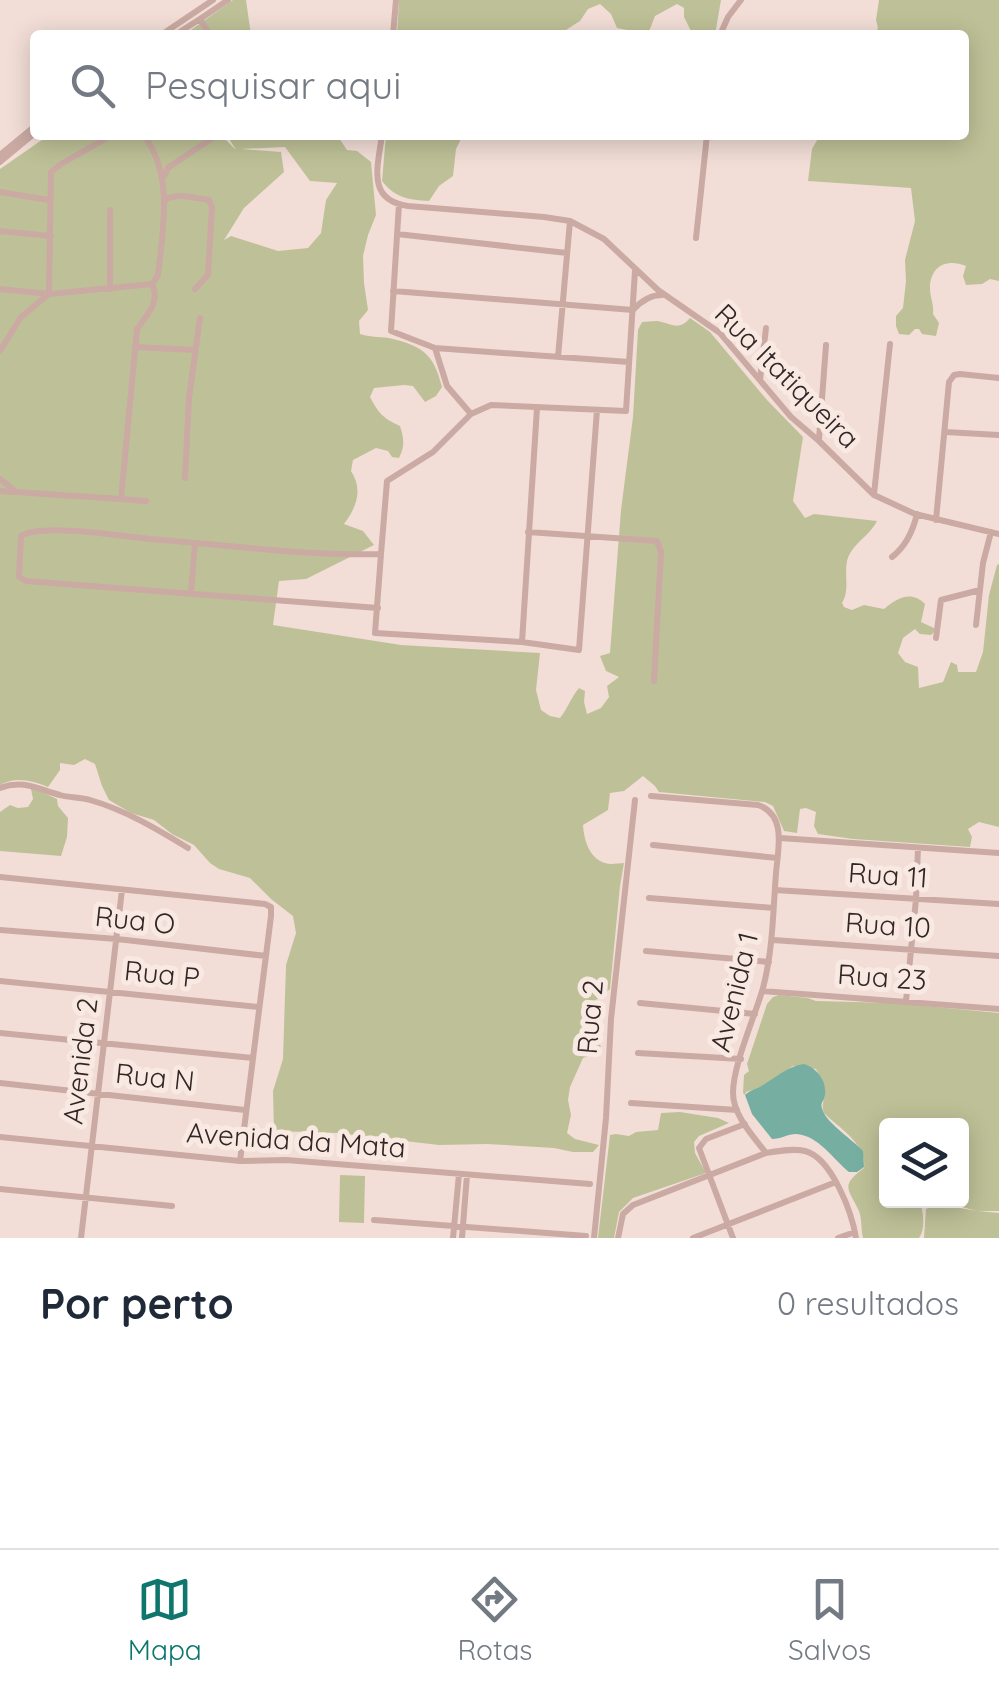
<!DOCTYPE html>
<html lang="pt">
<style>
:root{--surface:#fff;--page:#f2f2f3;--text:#1f2937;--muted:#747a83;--line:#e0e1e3;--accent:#0f766e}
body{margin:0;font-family:Quicksand,sans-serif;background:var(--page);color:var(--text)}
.controls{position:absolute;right:30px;bottom:30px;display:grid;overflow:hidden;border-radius:10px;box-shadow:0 5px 25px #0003}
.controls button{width:90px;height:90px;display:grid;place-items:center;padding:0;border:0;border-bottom:2px solid var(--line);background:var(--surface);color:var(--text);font:50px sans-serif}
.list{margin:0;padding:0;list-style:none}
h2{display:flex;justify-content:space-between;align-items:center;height:130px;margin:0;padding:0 40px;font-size:42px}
h2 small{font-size:32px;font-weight:400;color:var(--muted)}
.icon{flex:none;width:55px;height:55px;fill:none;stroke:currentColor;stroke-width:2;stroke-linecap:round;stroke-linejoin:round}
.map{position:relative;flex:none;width:999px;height:1238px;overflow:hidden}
.search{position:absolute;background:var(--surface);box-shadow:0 5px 25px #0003;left:30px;right:30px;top:30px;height:110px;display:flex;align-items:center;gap:25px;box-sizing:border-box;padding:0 35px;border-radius:10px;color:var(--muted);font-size:38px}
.sheet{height:310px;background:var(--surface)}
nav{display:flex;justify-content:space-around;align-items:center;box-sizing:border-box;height:140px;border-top:2px solid var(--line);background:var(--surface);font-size:28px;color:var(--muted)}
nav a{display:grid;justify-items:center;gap:5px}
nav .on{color:var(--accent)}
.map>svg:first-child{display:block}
.green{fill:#bec197;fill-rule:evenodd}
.water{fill:#76afa2}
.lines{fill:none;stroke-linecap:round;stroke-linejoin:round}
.street{stroke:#caaaa3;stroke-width:6}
.labels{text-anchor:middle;stroke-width:10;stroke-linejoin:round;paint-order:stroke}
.street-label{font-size:28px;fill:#342625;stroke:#f9e9e3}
</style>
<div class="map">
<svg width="999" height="1238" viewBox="0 0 999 1238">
<rect width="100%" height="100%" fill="#f2ded7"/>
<!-- green -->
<path class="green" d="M233,0H246L251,35H184Z
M399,0H721L715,35H693L684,17V8L677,4L655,16L648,34L617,28L611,14L600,4L588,9L580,21L558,35H397Z
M879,0H999V281L990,279L982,284L966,285L963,276L966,266C947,258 930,266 930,288C930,297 934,304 933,314L939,323L936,336L922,334L919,329H915L909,335L899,334L896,326V316L903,308L906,281L905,260L915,221L911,188L808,181L812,149L820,135H964V35H875L878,28L876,20Z
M49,135H224V138L236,150L227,135H337L347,150L357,151L371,162L376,215L368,235L363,256L364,283L368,310L359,321L360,334C372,338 382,336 393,339C425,347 434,356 442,387L436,396L425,402L413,386L404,385L374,388L370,397C379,414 383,418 400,426C404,439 405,446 399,458L392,457L388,451L376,448L353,460L351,471C363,489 357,507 344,524L363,531L374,545L306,579L279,581L273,625L401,645L540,653L536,690L541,710L550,716L560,718C568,708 570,699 579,688L585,691L584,702L587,714L601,708L609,697L607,686L619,677L606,671L600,656L610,653L621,510L633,417L638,330L642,322C643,322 655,321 657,321C671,323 678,332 690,318L710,332L767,400L803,437L793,501L805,518L814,514L877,521C869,537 852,543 847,561C844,576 850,590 842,603L844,607L852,610L864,605L884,609C897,598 911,590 925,604L921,622L934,628V632L931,635L920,634L915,629L903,638L898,653L905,662L918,667L919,688L943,682L951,662L957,665L958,672H976L983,652L989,595L997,565L999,564V827L979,822L968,829L972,837L970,847L853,839L818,834L814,826L816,812L806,808L800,809L797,833L784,831L773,806L765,802L659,792L655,786L643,776L624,791L610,793L608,810L583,825C584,840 589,858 605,863C611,865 618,863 624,863L620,886L610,989C606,993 600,996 596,1000C582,1012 588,1036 601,1046L596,1054L583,1058L570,1087L568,1100L571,1115L567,1133L575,1139L599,1145L593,1152H573L554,1148L487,1144L439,1145L336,1133L274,1131L273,1091L283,1059L286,965L296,933L293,916L271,899L250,878L219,869L210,863L194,845L172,834L154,820L131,813L109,800L102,786L95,764L85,759L74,765L60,763V770L48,787C32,781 16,776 0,785V169ZM285,147L310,181L337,183L326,200L321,233L308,248L278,251L231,236L224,240L244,208L284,172L281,152L241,149Z
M386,135H463L456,149L453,176L439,186L429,201C409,200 395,198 382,181Z
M31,789H36L57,799L58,806L68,818L67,837L61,856L0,851V812L10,805L18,808L28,807L33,799Z
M779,995L808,998L816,1001L894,1003L999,1013V1211H978L999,1213V1238H924L926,1209L937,1204L977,1211L940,1201L962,1200V1126H886V1200L920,1201C923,1212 926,1228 919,1238H863C861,1230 862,1219 859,1211C848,1188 840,1186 864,1168C867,1144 839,1128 824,1113C821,1105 824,1102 825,1094C826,1086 820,1076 816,1069L793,1066L763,1086L746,1092L745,1095L743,1093L744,1075L749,1071L747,1064L767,1004L773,997Z
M680,1112L718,1118L729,1123L699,1136L694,1142L695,1153L706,1173L633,1198L619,1212L614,1238H598L610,1135L616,1134L629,1136L636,1132L658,1130L661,1113Z
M340,1175L365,1176L364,1223L339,1222Z"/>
<!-- water -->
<path class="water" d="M804,1064C817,1068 827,1081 825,1095C824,1103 819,1102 823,1111C827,1123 854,1141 863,1151L864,1167L857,1172H849C833,1159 818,1135 796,1134C788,1134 781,1139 772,1139L752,1114L745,1095C752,1088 758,1089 766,1083C779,1075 789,1066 804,1064Z"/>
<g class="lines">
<!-- street -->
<path class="street" d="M161,35L213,0
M175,35L200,19
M210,35L200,19L228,0
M393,35L396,0
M720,35L728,17L741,0
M382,135C378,166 366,200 408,206L544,217L570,221L604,239L658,290L720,333L791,417L819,441L874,495L915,514L999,534
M0,155L35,126
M0,162L35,133
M164,176L169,167L217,135
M0,192L49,200
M165,200C177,192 195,198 209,200L212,207L208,275L195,289
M399,204L391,331L435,348L629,362
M110,210V289
M0,231L51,236
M397,234L567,253
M696,238L707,135
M0,289L49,294L51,172L61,164L112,135
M393,291L633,310C641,301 650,295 662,295
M135,347L195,350
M435,348L447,386L471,414
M0,351L21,317L49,294L152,284L158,275C163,228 174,177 144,135
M558,357L570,221
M760,380L766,328
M537,408L522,642L579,650L597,410
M945,432L999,435
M819,439L826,345
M185,478L189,398L200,318
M0,479L15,491
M0,491L121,499L137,329C147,315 161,301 152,284
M874,494L890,344
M121,499L146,501
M936,520L949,382L954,375L960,374L999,378
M528,532L657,541L661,552L654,681
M381,554L375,633L522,642
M892,557C905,547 913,531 917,514
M191,593L195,543
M378,608L26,581L19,577L21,536C43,523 122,536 150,539C227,545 304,556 381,554L387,481L433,452L471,414L491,405L626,411L635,271
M976,625L983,563L991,532
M936,638L941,600L980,590
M0,788C23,779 38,789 60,795C70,798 80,797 90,800C125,810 157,829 188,848
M651,796L758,805C787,815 778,849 776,873C773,912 773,950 763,988C755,1016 733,1065 733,1093C733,1115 753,1136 766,1153C778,1151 793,1148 805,1151C832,1158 852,1213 856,1238
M780,838L999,853
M653,845L777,858
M0,877L265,904L271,907V916L240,1161
M775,890L999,904
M649,898L773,908
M0,930L117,939L266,956
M773,940L999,956
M646,951L769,962
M0,981L259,1007
M762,991L999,1009
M906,1001L916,899L918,848
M640,1003L755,1014
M0,1033L253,1058
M638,1053L741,1059
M0,1083L245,1110
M631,1103L737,1110
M0,1137L240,1161L286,1160L590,1184
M0,1189L172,1206
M374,1220L586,1236
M81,1238L122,890
M453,1238L459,1174
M462,1238L467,1175
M594,1238L606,1118L611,1019L635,800
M618,1238L623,1214L633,1205L766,1153
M693,1238L836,1182
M733,1238L699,1148L706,1139L745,1124
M838,1238L855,1232"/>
</g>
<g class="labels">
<!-- street labels -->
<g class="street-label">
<text transform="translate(787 376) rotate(45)" y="10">Rua Itatiqueira</text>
<text transform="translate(888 875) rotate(4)" y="10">Rua 11</text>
<text transform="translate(135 920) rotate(6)" y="10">Rua O</text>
<text transform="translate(888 925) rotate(4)" y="10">Rua 10</text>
<text transform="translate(162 974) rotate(6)" y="10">Rua P</text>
<text transform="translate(882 977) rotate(4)" y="10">Rua 23</text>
<text transform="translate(734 992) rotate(-76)" y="10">Avenida 1</text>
<text transform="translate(590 1017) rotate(-85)" y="10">Rua 2</text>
<text transform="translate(80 1061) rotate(-83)" y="10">Avenida 2</text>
<text transform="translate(155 1077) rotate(6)" y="10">Rua N</text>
<text transform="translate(296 1140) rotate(4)" y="10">Avenida da Mata</text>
</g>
</g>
</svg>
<div class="controls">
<button><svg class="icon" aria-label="layers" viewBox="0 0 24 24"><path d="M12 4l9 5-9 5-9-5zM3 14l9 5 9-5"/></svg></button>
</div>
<div class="search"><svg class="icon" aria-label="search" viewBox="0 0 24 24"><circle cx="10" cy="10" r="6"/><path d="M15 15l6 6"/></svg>Pesquisar aqui</div>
</div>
<section class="sheet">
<h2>Por perto<small>0 resultados</small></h2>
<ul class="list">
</ul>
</section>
<nav>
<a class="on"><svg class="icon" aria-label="map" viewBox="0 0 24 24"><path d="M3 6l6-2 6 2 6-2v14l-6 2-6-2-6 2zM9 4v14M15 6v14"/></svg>Mapa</a>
<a><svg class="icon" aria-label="directions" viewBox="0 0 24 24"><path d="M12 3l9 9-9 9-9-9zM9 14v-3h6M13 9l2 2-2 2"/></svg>Rotas</a>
<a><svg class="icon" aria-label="saved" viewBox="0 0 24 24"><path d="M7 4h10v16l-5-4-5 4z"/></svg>Salvos</a>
</nav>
